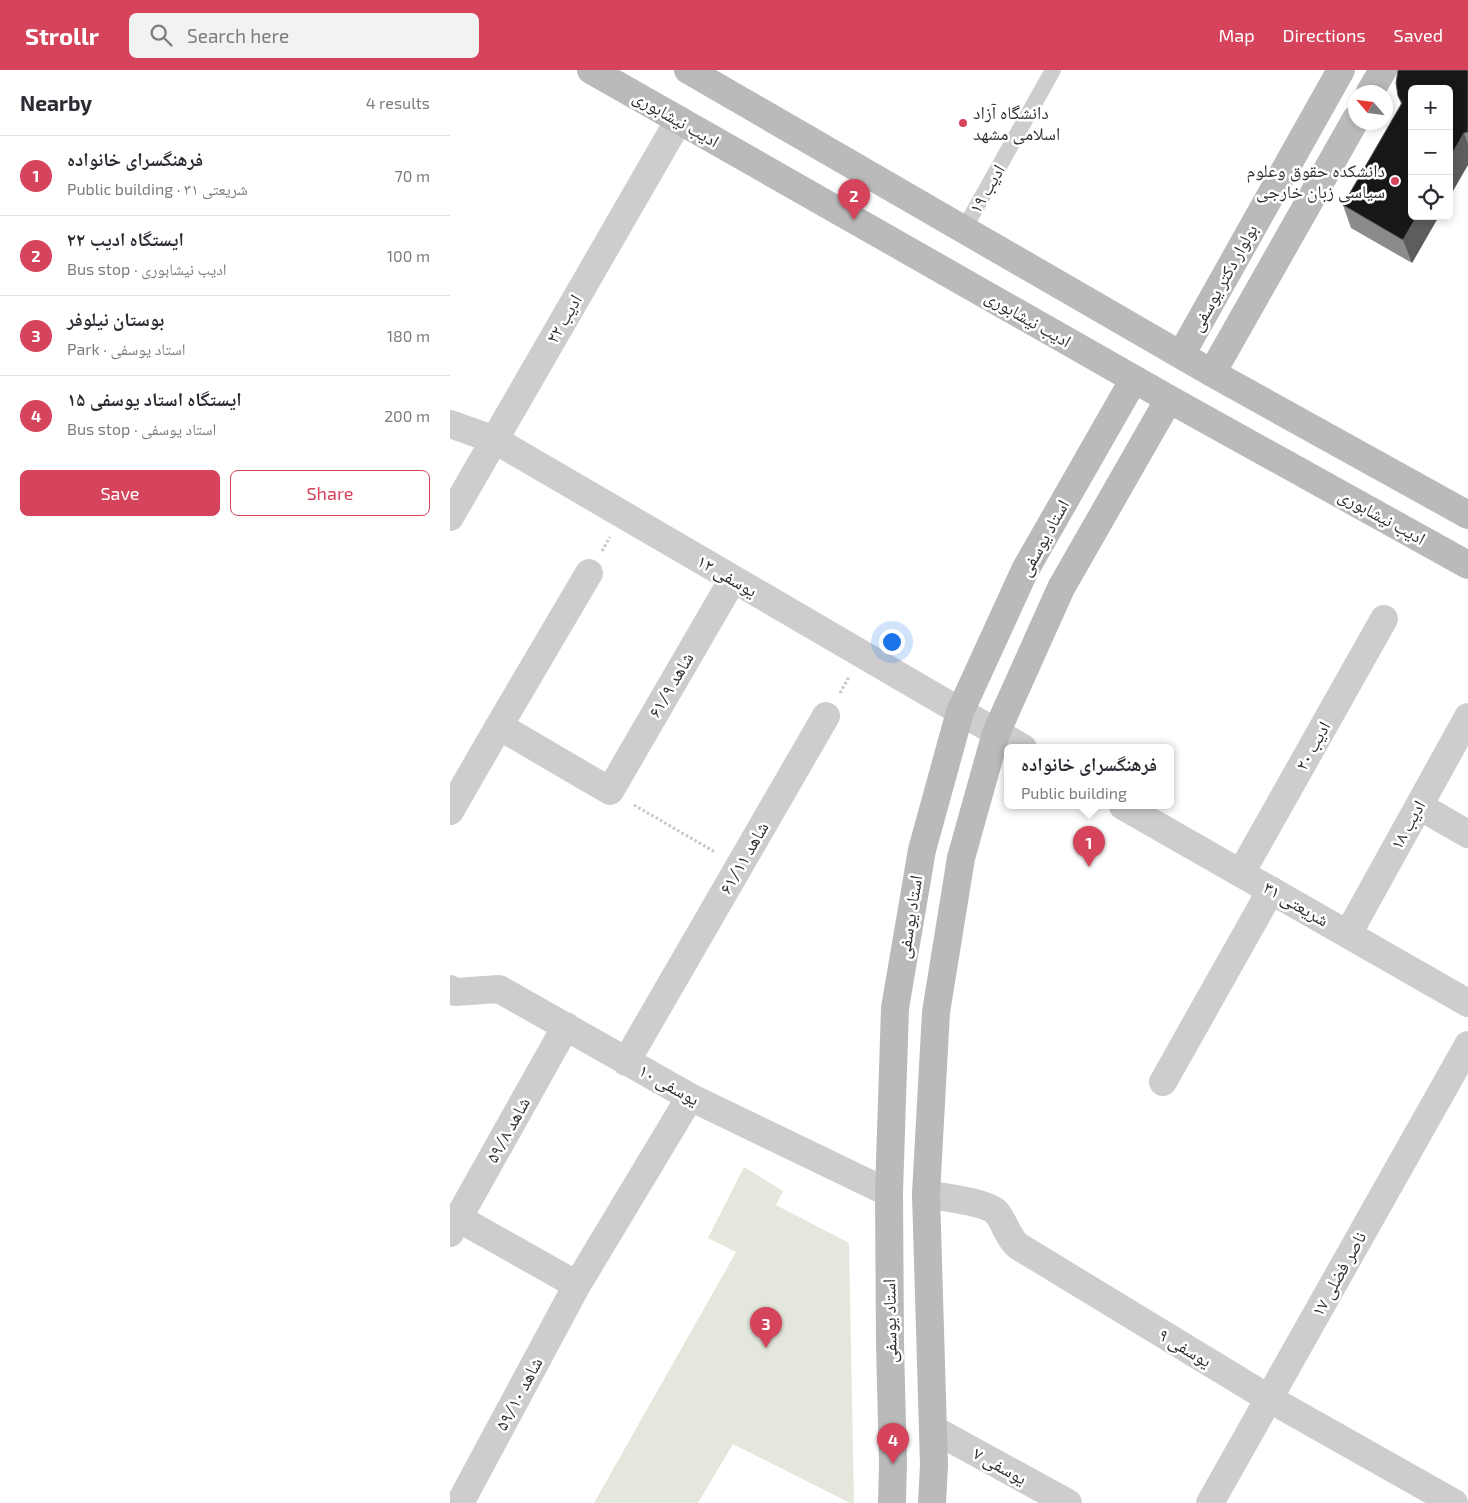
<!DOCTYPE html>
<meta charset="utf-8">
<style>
:root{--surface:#fff;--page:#f2f2f3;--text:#2b2b33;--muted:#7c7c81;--line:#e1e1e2;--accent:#d5445b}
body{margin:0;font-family:"Exo 2","Noto Naskh Arabic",sans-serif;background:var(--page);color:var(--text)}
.controls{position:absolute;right:15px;top:15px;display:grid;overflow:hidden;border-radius:8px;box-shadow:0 2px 8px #0003}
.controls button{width:45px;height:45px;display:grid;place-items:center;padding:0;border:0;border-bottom:1px solid var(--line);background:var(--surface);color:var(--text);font:25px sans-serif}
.compass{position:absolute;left:898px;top:15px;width:45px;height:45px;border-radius:50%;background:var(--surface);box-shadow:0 2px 8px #0003;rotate:298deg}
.you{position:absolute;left:441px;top:571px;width:18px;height:18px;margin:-12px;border:4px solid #fff;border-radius:50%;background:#1a73e8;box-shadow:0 0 0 8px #1a73e833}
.badge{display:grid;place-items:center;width:32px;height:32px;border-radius:50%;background:var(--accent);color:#fff;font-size:16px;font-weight:700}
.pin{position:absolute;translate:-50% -41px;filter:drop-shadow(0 1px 2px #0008)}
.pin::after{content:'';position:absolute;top:26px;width:18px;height:15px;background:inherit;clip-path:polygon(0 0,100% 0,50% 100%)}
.popup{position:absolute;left:554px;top:674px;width:170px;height:65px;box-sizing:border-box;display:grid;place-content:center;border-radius:8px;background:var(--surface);filter:drop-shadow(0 1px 4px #0005);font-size:16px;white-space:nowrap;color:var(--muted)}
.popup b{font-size:19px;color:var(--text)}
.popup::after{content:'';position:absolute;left:50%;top:100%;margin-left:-10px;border:10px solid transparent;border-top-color:var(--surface)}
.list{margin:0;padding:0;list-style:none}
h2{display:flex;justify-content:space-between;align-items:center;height:65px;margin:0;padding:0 20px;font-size:21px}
h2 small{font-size:16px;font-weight:400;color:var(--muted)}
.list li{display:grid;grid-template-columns:32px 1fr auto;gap:15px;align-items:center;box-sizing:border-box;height:80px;padding:0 20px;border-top:1px solid var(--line)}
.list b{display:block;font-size:19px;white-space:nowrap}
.list p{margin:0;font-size:16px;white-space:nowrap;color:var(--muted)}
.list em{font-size:16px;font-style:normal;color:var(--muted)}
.actions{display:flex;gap:10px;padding:15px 20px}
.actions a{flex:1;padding:11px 0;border:1px solid var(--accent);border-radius:8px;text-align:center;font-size:18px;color:var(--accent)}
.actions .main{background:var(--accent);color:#fff}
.icon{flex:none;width:28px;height:28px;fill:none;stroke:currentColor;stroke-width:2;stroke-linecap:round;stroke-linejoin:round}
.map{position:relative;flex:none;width:1018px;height:1433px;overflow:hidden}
header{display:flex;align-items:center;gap:30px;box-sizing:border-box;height:70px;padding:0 25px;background:var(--accent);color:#fff}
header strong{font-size:24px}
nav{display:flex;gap:28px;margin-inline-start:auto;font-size:18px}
.search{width:350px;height:45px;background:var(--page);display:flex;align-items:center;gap:12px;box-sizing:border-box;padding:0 18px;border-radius:8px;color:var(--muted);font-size:19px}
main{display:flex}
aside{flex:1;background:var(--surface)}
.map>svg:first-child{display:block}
.green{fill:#e4e8dc}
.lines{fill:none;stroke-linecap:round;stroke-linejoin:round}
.path{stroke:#c7c7c7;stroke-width:3;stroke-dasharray:2.5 2.5;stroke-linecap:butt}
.lane{stroke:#cdcdcd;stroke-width:16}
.street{stroke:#cdcdcd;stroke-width:28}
.secondary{stroke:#bababa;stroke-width:28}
.wall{fill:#8b8b8b}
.shaded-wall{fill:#5d5d5d}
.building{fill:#171717;stroke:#5d5d5d}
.poi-dot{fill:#d5445b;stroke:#fff;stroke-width:2}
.labels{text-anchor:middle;stroke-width:5;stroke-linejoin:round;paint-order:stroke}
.poi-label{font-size:18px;fill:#303030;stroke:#fff;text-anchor:start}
.street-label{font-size:18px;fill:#303030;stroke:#fff}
</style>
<header>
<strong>Strollr</strong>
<div class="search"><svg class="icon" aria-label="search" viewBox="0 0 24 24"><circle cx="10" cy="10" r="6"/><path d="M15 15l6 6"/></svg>Search here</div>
<nav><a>Map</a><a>Directions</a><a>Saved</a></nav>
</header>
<main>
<aside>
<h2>Nearby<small>4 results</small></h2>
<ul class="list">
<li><span class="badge">1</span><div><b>فرهنگسرای خانواده</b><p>Public building · شریعتی ۳۱</p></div><em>70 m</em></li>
<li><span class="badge">2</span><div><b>ایستگاه ادیب ۲۲</b><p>Bus stop · ادیب نیشابوری</p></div><em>100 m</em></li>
<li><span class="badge">3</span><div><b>بوستان نیلوفر</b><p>Park · استاد یوسفی</p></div><em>180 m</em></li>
<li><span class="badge">4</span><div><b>ایستگاه استاد یوسفی ۱۵</b><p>Bus stop · استاد یوسفی</p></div><em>200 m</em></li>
</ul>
<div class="actions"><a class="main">Save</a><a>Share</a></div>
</aside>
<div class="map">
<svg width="1018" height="1433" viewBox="0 0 1018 1433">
<rect width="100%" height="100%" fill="#fff"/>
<!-- green -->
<path class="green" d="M294,1097L333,1121L326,1135L399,1173L404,1433H400L283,1374L248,1433H144L286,1182L258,1168Z"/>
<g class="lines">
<!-- path -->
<path class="path" d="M152,481L160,467
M390,623L399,607
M184,735L265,782"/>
<!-- lane -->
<path class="lane" d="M514,159L603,0"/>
<!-- street -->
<path class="street" d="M0,354L45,370L573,678
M0,447L229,50
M49,656L139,503
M673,736L1018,933
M969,736L1018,764
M0,741L49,656L160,721L283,509
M791,803L934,549
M898,864L1018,647
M0,919L5,922L49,919L240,1027L439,1123
M176,992L376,646
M713,1012L821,820
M476,1124C491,1127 538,1132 547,1143C555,1153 558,1168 568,1176L818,1328L1004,1433
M8,1148L127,1215
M0,1163L116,956
M483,1359L618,1433
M10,1433L127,1215L240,1027
M760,1433L1018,975"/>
<!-- secondary -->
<path class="secondary" d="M141,0L719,329L1018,495
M238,0L762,303L1018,445
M920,22L933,0
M731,285L891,0
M762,303L906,49
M442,1433L443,1394L440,1274L439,1123L445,938L472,780L510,642L575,500L684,309
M482,1433L484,1395L476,1124L486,942L511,788L546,663L611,518L719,329"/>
</g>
<!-- wall -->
<path class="wall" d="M1018,0V95L962,146H989L962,193L901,158L893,135L951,34L948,26Z"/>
<!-- shaded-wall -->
<path class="shaded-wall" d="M1014,63L1018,74V95L999,128V89Z
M967,146H989L962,193L953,170Z"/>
<!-- building -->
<path class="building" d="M948,0H1018V62L1014,63L999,89V19H962V146H967L953,170L893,135L952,33L948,26L946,13Z"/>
<!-- markers -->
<g class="poi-dot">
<circle cx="513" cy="53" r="5"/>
<circle cx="945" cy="111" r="5"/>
</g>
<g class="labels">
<!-- poi labels -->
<g class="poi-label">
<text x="523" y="49">دانشگاه آزاد<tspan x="523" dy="21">اسلامی مشهد</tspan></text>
<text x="935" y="107" text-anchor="end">دانشکده حقوق وعلوم<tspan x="935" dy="21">سیاسی زبان خارجی</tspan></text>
</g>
<!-- street labels -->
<g class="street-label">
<text transform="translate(226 49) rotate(30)" y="6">ادیب نیشابوری</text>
<text transform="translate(537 119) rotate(-60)" y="6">ادیب ۱۹</text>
<text transform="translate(774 208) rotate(-61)" y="6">بولوار دکتر یوسفی</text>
<text transform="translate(114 249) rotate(-60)" y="6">ادیب ۲۲</text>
<text transform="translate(578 249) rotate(30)" y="6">ادیب نیشابوری</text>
<text transform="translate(932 447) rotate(29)" y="6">ادیب نیشابوری</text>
<text transform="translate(594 468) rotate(-61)" y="6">استاد یوسفی</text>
<text transform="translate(277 506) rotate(30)" y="6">یوسفی ۱۲</text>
<text transform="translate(221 615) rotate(-60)" y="6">شاهد ۶۱/۹</text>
<text transform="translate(863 676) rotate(-61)" y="6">ادیب ۲۰</text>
<text transform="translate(958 755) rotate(-61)" y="6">ادیب ۱۸</text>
<text transform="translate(294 788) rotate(-60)" y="6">شاهد ۶۱/۱۱</text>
<text transform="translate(846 834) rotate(30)" y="6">شریعتی ۳۱</text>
<text transform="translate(460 847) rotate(-81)" y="6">استاد یوسفی</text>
<text transform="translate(219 1015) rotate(29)" y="6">یوسفی ۱۰</text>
<text transform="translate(58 1060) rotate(-61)" y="6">شاهد ۵۹/۸</text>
<text transform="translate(889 1204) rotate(-61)" y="6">ناصر فضلی ۱۷</text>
<text transform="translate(440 1251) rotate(-91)" y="6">استاد یوسفی</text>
<text transform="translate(735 1278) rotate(31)" y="6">یوسفی ۹</text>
<text transform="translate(69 1324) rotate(-62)" y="6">شاهد ۵۹/‍۱۰</text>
<text transform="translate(550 1396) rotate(29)" y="6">یوسفی ۷</text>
</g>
</g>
</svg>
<div class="controls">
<button>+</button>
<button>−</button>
<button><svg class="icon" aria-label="locate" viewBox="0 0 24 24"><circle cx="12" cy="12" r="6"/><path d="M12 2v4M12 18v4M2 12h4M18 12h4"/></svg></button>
</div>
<svg class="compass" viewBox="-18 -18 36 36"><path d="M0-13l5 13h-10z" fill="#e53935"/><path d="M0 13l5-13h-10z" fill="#7c7c81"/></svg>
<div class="you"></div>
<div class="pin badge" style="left:639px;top:797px">1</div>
<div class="popup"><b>فرهنگسرای خانواده</b>Public building</div>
<div class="pin badge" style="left:404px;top:150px">2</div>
<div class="pin badge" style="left:316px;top:1278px">3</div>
<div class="pin badge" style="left:443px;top:1394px">4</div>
</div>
</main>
